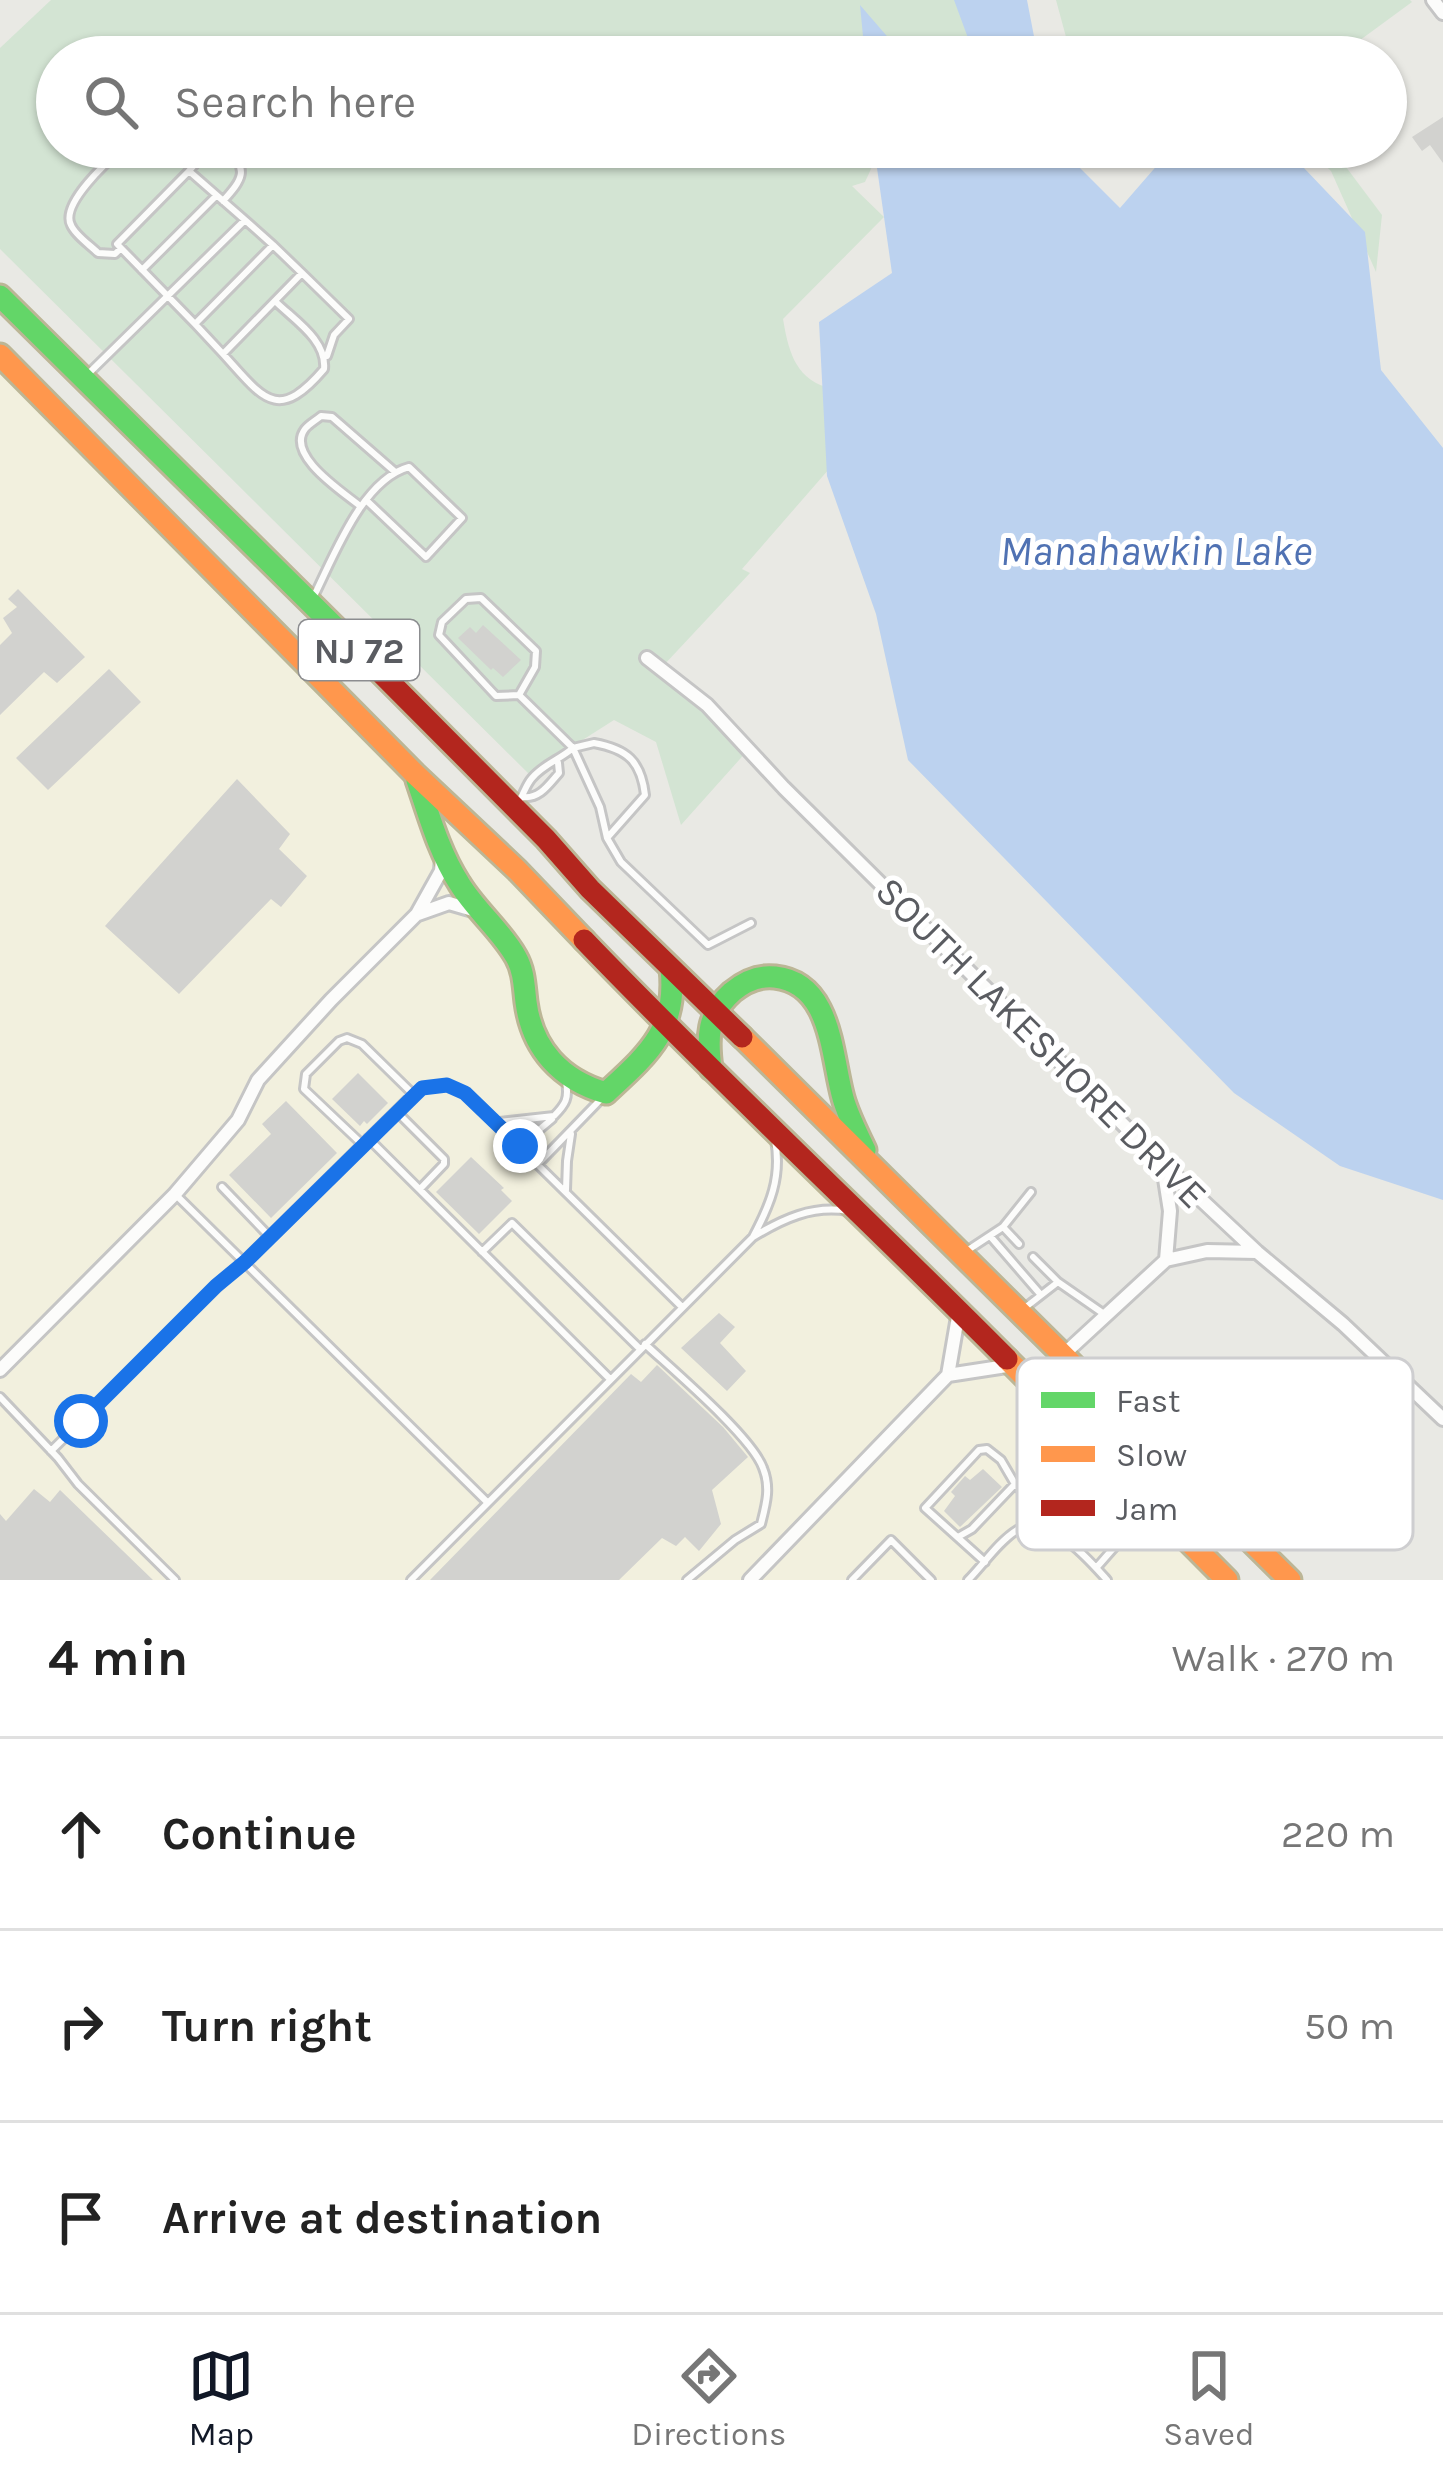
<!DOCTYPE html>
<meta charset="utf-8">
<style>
:root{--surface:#fff;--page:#f2f2f2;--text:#222;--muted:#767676;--line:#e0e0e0;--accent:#111827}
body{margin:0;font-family:Karla,sans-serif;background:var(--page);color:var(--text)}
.stop{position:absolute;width:36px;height:36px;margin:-27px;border:9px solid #1a73e8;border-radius:50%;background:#fff}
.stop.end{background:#1a73e8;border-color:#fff;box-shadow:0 3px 12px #0008}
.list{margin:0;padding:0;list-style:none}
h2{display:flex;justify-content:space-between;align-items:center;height:156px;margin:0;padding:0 48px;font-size:51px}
h2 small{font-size:39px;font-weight:400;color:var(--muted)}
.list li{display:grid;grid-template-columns:78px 1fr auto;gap:36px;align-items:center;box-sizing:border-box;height:192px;padding:0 48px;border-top:3px solid var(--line)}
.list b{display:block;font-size:45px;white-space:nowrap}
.list em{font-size:39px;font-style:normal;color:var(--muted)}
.icon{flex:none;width:66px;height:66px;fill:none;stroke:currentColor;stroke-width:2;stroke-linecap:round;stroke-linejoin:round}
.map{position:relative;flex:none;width:1443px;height:1580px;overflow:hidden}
.search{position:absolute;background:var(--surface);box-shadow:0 3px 9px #0004;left:36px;right:36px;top:36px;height:132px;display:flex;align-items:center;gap:30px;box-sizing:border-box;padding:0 42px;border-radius:66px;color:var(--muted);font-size:45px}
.sheet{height:732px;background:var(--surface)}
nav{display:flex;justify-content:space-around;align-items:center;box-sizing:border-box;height:168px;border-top:3px solid var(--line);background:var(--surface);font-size:33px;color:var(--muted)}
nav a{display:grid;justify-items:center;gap:6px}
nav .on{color:var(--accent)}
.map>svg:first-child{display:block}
.commercial{fill:#f2f0de}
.green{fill:#d3e4d3}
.water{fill:#bcd2ef}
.building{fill:#d2d2cf}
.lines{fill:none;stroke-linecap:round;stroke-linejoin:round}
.lane-casing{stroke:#c5c5c5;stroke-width:12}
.street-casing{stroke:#c5c5c5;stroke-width:18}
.fast-casing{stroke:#bcb696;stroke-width:27}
.slow-casing{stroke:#bcb696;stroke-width:27}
.jam-casing{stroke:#bcb696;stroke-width:27}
.lane{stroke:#fcfcfb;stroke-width:6}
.street{stroke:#fcfcfb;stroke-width:12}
.fast{stroke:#63d668;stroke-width:21}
.slow{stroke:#ff974d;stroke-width:21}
.jam{stroke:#b3261e;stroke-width:21}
.route{stroke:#1a73e8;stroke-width:15}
.labels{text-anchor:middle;stroke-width:10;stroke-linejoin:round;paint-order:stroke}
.shield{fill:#fff;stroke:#8c8d90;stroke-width:3}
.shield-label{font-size:36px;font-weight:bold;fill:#5a5c61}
.street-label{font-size:39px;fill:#5a5c61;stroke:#fff}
.water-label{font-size:42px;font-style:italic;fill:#5072b3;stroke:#fff}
.key{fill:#fff;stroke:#ceced0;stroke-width:3}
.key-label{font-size:33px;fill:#5a5c61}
</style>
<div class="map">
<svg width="1443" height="1580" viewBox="0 0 1443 1580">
<rect width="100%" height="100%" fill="#e9e9e4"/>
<!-- commercial -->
<path class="commercial" d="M0,355L1227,1580H0Z"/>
<!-- green -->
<path class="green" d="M51,0H968L999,57H57V147H881L865,182L852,186L884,217L783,319C788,348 794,377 826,387L836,461L742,569L750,573L663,666L748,750L681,825L656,742L614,720L529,774L0,249V48Z
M1056,0H1410L1412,2L1337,57H1066L1069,48Z
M1305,147H1331L1382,215L1376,272L1331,171Z"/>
<!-- water -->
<path class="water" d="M954,0H1027L1038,57H975Z
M860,5L905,57H865Z
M874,147H1059L1120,208L1173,147H1284L1365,232L1381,370L1443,448V1200L1340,1166L1234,1093L908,760L876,614L827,476L819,322L892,273Z"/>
<!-- building -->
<path class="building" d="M1443,117V163L1430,145L1422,151L1412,137Z
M18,589L85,657L57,683L44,672L0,715V645L12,633L3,618L17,607L8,599Z
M483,625L521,660L503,677L493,668L491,670L458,638L470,627L476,633Z
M109,669L141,702L48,790L16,758Z
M237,779L290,834L279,849L307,876L281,907L271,899L179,994L105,926Z
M358,1073L388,1103L367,1124L364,1121L360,1126L332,1099Z
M286,1101L337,1153L271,1218L229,1175L271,1134L262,1124Z
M471,1157L504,1188L501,1190L512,1201L479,1234L436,1192Z
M719,1313L735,1327L720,1343L746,1371L727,1391L681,1348Z
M657,1365L723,1427L748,1457L712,1490L721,1524L699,1551L685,1537L676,1546L662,1538L619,1580H430L631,1374L641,1382Z
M983,1469L1002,1487L960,1527L944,1511L955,1496L951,1492L965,1476L970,1480Z
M34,1489L50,1502L60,1490L153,1580H0V1514L6,1521Z"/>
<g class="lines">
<defs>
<path id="lane" d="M188,147L194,153L195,164L189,171
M223,201C243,179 249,170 227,147
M121,248L115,254L98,253C90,245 75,235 71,225C60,204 109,160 124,147
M142,270L216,196
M302,273L349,319L334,335L327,356
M195,324L223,354L302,273L273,245
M223,354C263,398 277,424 324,369C327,340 294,320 275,301
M85,377L245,220L189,171L117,244L195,324L273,245L245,220
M360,506C343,492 285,455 305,429C309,424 315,421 321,416L332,417L394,471
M312,600C333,559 361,480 409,467L462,518L426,557L366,500
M594,743C627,749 641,761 645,795L607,838L600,807L573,748Z
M523,797C540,799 549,784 559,773L558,763
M517,804C524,795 525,786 532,778C544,764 559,760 573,748L519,695L496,696L439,635L442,622L466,599L481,598L536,651L535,667L519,695
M607,838L621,862L708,945L751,923
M396,1111L444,1159V1164L420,1189
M500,1122L554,1116C566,1104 569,1098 566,1082
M368,1138L610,1379
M775,1140C782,1177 770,1205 753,1237C783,1219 812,1205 848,1211
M363,1145L304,1089L306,1074L339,1041L347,1038L362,1044L413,1094
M521,1145L552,1119
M538,1164L602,1098
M222,1187L269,1236
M566,1190L567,1161L571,1134
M175,1194L487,1502
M1003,1227L1019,1244
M990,1236L1041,1295
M482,1252L512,1223L640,1349
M965,1252L1003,1227L1031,1192
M1033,1257L1058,1282
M1022,1310L1058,1282L1104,1314
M645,1344C673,1370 752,1437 763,1468C771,1488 766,1504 761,1524L735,1540L687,1580
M0,1397L58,1458L78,1484L175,1580
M51,1451L413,1094C430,1083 447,1083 465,1093L681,1306
M1015,1484C1029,1496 1030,1509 1030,1527
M1060,1534C1104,1533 1114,1526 1125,1483
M958,1537L972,1529L1015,1484L1001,1460L987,1449L979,1450L925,1508L985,1562
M1096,1568C1121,1541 1126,1525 1166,1530
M411,1580L753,1237
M852,1580L891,1540L931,1580
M968,1580C983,1565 999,1541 1017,1530C1049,1513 1088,1559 1107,1580"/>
<path id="street" d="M1433,0L1443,13
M647,658L707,705L784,788L1163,1164L1257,1252L1343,1324L1443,1419
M418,914L449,903L473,910
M1163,1166L1170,1211L1166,1260
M1063,1355L1166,1260L1207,1251L1257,1252
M0,1370L175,1194L238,1120L258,1080L331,1000L417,914L441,871L442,857
M948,1375L959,1311
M750,1580L948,1375L1013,1365"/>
<path id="fast" d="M0,296L349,641
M417,780C429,815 439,852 459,883C475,910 501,930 516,957C524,971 524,986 526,1002C532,1049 561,1080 606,1093C647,1055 678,1030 671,969
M711,1069C707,1038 707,1014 732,992C744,982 758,975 775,977C832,983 831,1055 843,1098C848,1116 857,1133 865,1150"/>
<path id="slow" d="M0,355L415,774L517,870L584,940
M742,1037L1290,1580
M1007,1359L1227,1580"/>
<path id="jam" d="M349,641L546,839L590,889L742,1037
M584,940C721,1083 867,1218 1007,1359"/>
</defs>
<!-- lane casing -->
<use href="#lane" class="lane-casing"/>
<!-- street casing -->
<use href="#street" class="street-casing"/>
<!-- fast casing -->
<use href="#fast" class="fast-casing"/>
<!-- slow casing -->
<use href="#slow" class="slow-casing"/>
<!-- jam casing -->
<use href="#jam" class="jam-casing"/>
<!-- lane -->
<use href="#lane" class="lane"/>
<!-- street -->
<use href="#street" class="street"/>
<!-- fast -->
<use href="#fast" class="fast"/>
<!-- slow -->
<use href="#slow" class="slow"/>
<!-- jam -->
<use href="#jam" class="jam"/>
</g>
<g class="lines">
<!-- route -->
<path class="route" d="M81,1421L216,1286L245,1262L422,1088L447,1085L465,1093L520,1146"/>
</g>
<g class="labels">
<!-- shield labels -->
<rect class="shield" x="299" y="620" width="120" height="60" rx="9"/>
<g class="shield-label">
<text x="359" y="663">NJ 72</text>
</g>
<!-- street labels -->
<g class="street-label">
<text transform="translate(1042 1042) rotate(45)" y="14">SOUTH LAKESHORE DRIVE</text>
</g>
<!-- water labels -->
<g class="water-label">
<text x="1156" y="565">Manahawkin Lake</text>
</g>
</g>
<!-- legend -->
<rect x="1017" y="1358" width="396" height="192" rx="18" class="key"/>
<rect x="1041" y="1392" width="54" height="16" fill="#63d668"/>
<rect x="1041" y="1446" width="54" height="16" fill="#ff974d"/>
<rect x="1041" y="1500" width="54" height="16" fill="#b3261e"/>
<g class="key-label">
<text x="1116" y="1412">Fast</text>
<text x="1116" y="1466">Slow</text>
<text x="1116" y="1520">Jam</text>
</g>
</svg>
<div class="stop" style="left:81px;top:1421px"></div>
<div class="stop end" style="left:520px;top:1146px"></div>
<div class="search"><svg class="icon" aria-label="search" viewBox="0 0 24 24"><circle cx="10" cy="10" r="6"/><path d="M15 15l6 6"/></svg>Search here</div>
</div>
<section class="sheet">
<h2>4 min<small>Walk · 270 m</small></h2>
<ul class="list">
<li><svg class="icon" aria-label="ahead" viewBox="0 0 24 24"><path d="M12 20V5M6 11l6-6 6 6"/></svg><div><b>Continue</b></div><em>220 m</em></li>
<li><svg class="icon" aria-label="right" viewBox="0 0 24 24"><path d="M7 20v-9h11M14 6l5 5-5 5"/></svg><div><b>Turn right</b></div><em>50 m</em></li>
<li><svg class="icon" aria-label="arrive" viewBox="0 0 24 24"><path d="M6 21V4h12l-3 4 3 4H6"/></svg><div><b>Arrive at destination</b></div></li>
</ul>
</section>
<nav>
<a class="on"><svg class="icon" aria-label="map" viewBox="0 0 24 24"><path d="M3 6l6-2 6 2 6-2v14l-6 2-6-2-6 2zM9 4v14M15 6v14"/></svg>Map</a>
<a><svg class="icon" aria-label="directions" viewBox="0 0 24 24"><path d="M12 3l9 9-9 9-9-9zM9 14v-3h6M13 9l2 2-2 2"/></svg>Directions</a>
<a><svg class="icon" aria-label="saved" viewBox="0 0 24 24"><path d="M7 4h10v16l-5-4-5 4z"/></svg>Saved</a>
</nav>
